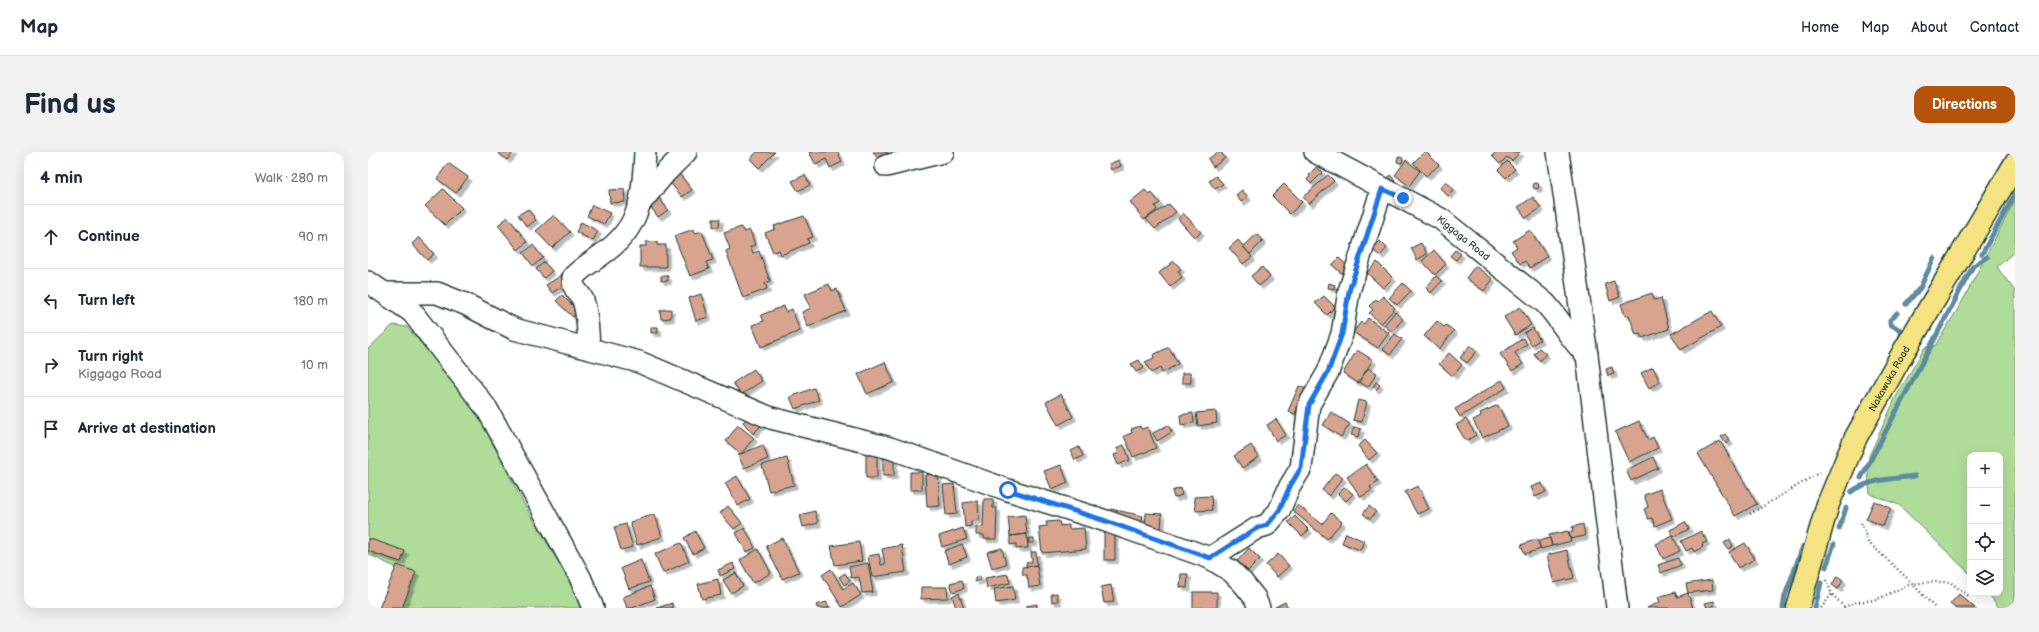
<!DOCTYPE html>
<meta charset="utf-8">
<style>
:root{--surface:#fff;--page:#f2f2f3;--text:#1f2937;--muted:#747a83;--line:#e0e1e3;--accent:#b45309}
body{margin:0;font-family:"Balsamiq Sans",sans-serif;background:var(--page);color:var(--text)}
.controls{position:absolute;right:12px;bottom:12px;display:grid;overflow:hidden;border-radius:8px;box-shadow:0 4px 16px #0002}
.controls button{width:36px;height:36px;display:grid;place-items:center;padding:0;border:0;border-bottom:1px solid var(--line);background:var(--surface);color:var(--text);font:20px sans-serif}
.stop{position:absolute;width:12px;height:12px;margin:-9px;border:3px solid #1a73e8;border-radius:50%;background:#fff}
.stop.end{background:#1a73e8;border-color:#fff;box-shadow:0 1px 4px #0008}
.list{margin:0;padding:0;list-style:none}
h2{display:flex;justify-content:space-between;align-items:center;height:52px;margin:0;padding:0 16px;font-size:17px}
h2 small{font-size:13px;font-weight:400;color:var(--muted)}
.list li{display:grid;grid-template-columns:26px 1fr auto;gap:12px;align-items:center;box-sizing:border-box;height:64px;padding:0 16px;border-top:1px solid var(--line)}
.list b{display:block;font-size:15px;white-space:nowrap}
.list p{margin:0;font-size:13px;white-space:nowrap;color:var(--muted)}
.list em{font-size:13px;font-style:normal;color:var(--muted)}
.icon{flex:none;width:22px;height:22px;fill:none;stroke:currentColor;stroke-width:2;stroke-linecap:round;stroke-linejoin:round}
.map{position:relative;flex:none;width:1647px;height:456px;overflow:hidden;border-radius:12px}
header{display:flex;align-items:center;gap:24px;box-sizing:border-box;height:56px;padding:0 20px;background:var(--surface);border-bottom:1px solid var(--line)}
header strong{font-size:19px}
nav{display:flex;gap:22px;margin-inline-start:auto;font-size:14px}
.intro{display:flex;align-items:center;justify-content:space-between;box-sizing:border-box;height:96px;padding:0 24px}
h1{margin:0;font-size:28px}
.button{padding:10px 18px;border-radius:12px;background:var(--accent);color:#fff;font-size:14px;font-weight:700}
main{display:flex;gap:24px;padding:0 24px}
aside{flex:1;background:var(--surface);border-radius:12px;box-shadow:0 4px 16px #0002}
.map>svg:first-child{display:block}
.green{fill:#b0dc99;stroke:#688c66}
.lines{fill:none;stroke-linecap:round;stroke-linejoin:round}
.stream{stroke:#5d8b9f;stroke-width:5}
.building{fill:#d9a48f;stroke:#1f3d34;filter:url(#shadow)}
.minor-casing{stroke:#1f3d34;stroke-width:24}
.major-casing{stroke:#1f3d34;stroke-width:25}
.path{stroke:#1f3d34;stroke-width:2.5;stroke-dasharray:1 3;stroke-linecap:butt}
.minor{stroke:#fff;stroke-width:21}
.major{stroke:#f5e382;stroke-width:22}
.route{stroke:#1a73e8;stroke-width:5}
.labels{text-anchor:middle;stroke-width:4;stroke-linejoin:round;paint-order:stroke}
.street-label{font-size:10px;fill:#1f3d34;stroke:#fff}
</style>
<header>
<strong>Map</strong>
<nav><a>Home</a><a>Map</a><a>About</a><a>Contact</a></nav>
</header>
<div class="intro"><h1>Find us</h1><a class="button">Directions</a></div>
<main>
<aside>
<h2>4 min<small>Walk · 280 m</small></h2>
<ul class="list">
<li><svg class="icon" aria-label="ahead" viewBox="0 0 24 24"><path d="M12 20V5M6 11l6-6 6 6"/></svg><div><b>Continue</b></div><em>90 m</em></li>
<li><svg class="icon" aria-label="left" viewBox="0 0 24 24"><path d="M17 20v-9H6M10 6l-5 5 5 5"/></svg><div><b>Turn left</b></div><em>180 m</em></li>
<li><svg class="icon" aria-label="right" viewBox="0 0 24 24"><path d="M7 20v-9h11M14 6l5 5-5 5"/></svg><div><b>Turn right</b><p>Kiggaga Road</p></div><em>10 m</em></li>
<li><svg class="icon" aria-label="arrive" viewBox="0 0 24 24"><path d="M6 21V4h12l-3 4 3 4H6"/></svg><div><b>Arrive at destination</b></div></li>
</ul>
</aside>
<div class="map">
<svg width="1647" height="456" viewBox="0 0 1647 456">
<defs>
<filter id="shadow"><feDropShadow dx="3.5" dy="3.5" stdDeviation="0" flood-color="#0004"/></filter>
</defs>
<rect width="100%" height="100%" fill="#fff"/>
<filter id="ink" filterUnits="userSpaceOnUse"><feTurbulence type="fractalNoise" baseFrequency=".025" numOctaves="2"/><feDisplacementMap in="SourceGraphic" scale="8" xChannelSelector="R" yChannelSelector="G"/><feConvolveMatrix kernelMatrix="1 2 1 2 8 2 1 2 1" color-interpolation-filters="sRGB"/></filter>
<g filter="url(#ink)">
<!-- green -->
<path class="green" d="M1647,48V99L1629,115L1647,139V456H1631L1620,441H1632V303H1602V422L1531,353L1502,342L1500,323L1501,304L1528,245L1557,195L1567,194L1594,150Z
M25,173L39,175L102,248L156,352L205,434L214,456H34L31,417L0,402V197Z"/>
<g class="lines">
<!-- stream -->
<path class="stream" d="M1614,102L1647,42
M1538,152L1552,136L1566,106
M1529,161L1522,168V172L1534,179L1532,188
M1493,326L1605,114L1619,105
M1483,340C1500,327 1526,327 1547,324
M1471,377L1478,356
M1458,415L1466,392
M1415,456L1417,444L1435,394
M1447,456L1453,431"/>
</g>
<!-- building -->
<path class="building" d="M131,0H146L139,8L130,1Z
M389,0H407L391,16L382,7Z
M441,0H470L474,10L462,16L458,7L448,13Z
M505,0H520V1L511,8Z
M850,0H853L857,6L845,15L840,7Z
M1056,0H1058L1071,13L1058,24L1045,11Z
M1128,0H1152L1144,9L1139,5L1132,12L1124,4Z
M1029 8a3 3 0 1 1 6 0a3 3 0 1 1-6 0Z
M751,8L753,14L743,18L741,12Z
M1038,8L1052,19L1041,34L1027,23Z
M1139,9L1147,17L1138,26L1130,18Z
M80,11L100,25L88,41L69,27Z
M948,15L955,20L943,32L939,28L942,24L941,23Z
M310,20L324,38L314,45L300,28Z
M437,23L442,33L430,39L424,29Z
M960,23L966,29L941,52L935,45Z
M1022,23L1027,28L1023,33L1018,29Z
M848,24L855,32L847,37L841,29Z
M1078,29L1086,38L1080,44L1072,36Z
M1165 34a3 3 0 1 1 6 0a3 3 0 1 1-6 0Z
M916,32L934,50L922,62L904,44Z
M75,37L94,56L77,73L57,54Z
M256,37L257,50L242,51L241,38Z
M777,38L781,43L784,41L792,51L787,54L789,58L776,68L762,50Z
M874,38L880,45L873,50L868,43Z
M289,43L300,58L290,65L279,50Z
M1165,45L1173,56L1158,66L1150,55Z
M801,52L808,60L787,77L778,67Z
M224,53L242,61L236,72L219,64Z
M160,57L168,68L159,75L150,63Z
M815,61L833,80L827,86L810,67Z
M186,63L202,80L184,96L168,79Z
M436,64L445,85L439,87L441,91L413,103L411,98L405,100L397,81L407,77L406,74Z
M140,65L159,90L150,98L130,73Z
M345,67H352L351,75H345Z
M213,70L230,79L225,89L208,80Z
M373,75L376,80L382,78L387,93L382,95L385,101L391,99L402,129L397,131L399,137L375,146L358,99L362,97L356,81Z
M326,77L327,81L334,79L345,108L338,110L341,117L322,124L306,84Z
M1162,78L1179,104L1162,116L1157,109L1152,112L1143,99L1149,95L1145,89Z
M889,82L895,89L882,102L875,95Z
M51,85L66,102L59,108L44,92Z
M870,88L884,105L875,112L861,96Z
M1012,89L1019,96L1012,104L1004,97Z
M278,90H289V93H298V115H272V94H278Z
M1053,91L1059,102L1049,108L1043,96Z
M165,93L175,106L165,114L155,101Z
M1066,98L1078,112L1067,123L1054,109Z
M1087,98L1093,102L1088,108L1082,104Z
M971,106L983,117L977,124L964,113Z
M806,109L813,117L810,119L814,125L802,135L791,121Z
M176,110L184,119L176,126L168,117Z
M1009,110L1025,126L1015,136L999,121Z
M1107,114L1125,127L1116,139L1098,126Z
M894,115L902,125L891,134L883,124Z
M197,121L202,129L184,141L178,133Z
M293,124H300V129H293Z
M1068,124L1074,129L1063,141L1058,136Z
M1246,129L1252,145L1242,149L1237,132Z
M961,131L967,133L966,137L960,136Z
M1035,131L1043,139L1029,153L1021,146Z
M461,132L464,139L469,137L478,159L440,175L434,160L443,156L437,142Z
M1284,141L1286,148L1293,146L1301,177L1274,186L1272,182L1268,183L1261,163L1257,164L1253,152Z
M333,142L340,165L328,169L321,146Z
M194,143L210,159L205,165L188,149Z
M956,144L967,155L959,163L947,151Z
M1015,144L1027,156L1013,172L1001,161L1005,158L1001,154L1008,147L1010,149Z
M416,154L418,160L424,157L432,179L393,195L384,173L396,169L393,163Z
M1152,155L1163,173L1147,183L1136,165Z
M303,157V166L293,167L292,158Z
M1344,159L1353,175L1313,198L1303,182Z
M1027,160L1035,167L1024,180L1016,173Z
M1000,166L1021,181L1010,196L985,180L993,170L996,172Z
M1069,169L1076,175L1078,173L1086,179L1071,197L1056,184Z
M283,175H290V181H283Z
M1165,176L1172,188L1163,193L1156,181Z
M1027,182L1034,187L1022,203L1015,197Z
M1155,186L1159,192L1147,201L1155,212L1144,219L1132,202Z
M1102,193L1109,199L1099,211L1092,206Z
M801,195L810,212L794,221L792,216L783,221L777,210L786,206L785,203Z
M1171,196L1178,202L1172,209L1166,202Z
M989,198L1005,208L990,231L975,221Z
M1081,201L1094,213L1085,224L1071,212Z
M771,208L776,216L768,220L763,212Z
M517,210L526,230L499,242L490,222Z
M1244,215L1246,222L1240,224L1238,217Z
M1285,215L1292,230L1281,236L1273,221Z
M1000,216L1009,221L1000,235L991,230Z
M386,217L394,229L373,243L365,231Z
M814,221H823V231H814Z
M1134,228L1138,236L1092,265L1087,257Z
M1008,230L1012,233L1008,238L1005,235Z
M931,234L938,237L927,262L920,259Z
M446,236L451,248L427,257L422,245Z
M693,242L705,265L690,273L678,250Z
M990,248L999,250L994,270L985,268Z
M1130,253L1140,274L1114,286L1105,268L1113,264L1112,261Z
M848,259L849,271L830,274L828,261Z
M386,260L396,271L385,282L375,270Z
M963,260L982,272L973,285L955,273Z
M825,261L826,271L813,273L812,263Z
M908,267L918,283L908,289L899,273Z
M1098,267L1108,283L1098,289L1088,273Z
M1271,269L1280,288L1285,285L1290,296L1261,310L1247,280Z
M370,273L386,286L373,302L358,289Z
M800,273L804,280L789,289L785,281Z
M772,274L773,277L780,275L788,296L765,305L756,284L764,281L763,277Z
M986,275L993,277L990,285L983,283Z
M1357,282L1362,289L1358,292L1353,285Z
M997,288L1009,301L1001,308L990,294Z
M1352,289L1389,352L1367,364L1330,302Z
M395,293L400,307L376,316L370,303Z
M756,293L762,308L750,313L746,303L751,301L749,296Z
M883,293L891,305L874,316L866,304Z
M711,295L715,304L707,308L703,299Z
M498,303H509V326H498Z
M1285,305L1290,316L1263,329L1258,318Z
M419,306L426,333L401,339L394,313Z
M515,306L526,307V324H515Z
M998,312L1010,330L1002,335L1004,338L993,345L979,325Z
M693,313L700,331L684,338L676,319Z
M542,320H554V338H542Z
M967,321L975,326L961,344L954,338Z
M570,322L572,354L559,355L557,323Z
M369,324L382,347L370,354L357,331Z
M1174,331L1178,340L1167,345L1163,335Z
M586,332L589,362L578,363L575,333Z
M1050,334L1061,357L1049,362L1037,340Z
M977,335L985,342L978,349L970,342Z
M812,336L814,343L806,346L804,339Z
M1292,337L1304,367L1287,374L1284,366L1280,367L1276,357L1280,355L1276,343Z
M843,344L844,358L828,359L826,345Z
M616,347H625V356H629L628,387H616V383H608V374L615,375Z
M610,349L611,368L603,369V374L597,375L595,351Z
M1506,349L1523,356L1515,374L1498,367Z
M930,353L954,372L963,361L974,370L959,387L925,359Z
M360,354L374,371L366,377L352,361Z
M1001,354L1008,360L1002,367L995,362Z
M743,357L775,364L773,373L741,366Z
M447,359L450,371L435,375L432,363Z
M778,361L794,362L793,380L777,379Z
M287,362L294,385L269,393L262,370Z
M657,363L659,382L642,384L640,365Z
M927,364L941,378L934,384L920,370Z
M691,369L692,374L701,373V377L716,376L718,397L674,401L671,375L679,374L678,370Z
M1317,370L1321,377L1306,385L1302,378Z
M258,372L265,395L253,398L246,375Z
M1215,372L1217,384L1202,387L1201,380H1205L1204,375Z
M377,376L387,396L378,400L368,381Z
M595,376L599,387L574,395L571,384Z
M327,379L336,396L325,402L316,386Z
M1200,379L1203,389L1184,394L1181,383Z
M1333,379L1339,390L1334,392L1335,395L1326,400L1324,396L1318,399L1313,389Z
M736,381L747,382V408H736Z
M978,381L996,389L992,398L974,391Z
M659,382L660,396L648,397V392L642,393V384Z
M1305,384L1312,399L1295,407L1288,392Z
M0,386L37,399L33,410L0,399Z
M414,386L431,420L414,427L398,394Z
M661,386H666V391H660Z
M1182,386L1184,394L1173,397L1170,389Z
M1169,387L1173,397L1157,402L1153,393Z
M1362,387L1365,394L1360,397L1356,391Z
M491,390L494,409L467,413L463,394Z
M313,391L321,409L295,421L287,402Z
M1377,391L1387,407L1370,416L1361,400Z
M594,392L599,405L581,412L576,399Z
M534,393L538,420L504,425L500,404L511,402L513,413L517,412L514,397Z
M634,396L638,412L624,416L619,400Z
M881,396L892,407L880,419L869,409Z
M390,397L403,421L385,431L372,408Z
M1199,398L1206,426L1186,431L1179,403Z
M663,400H668L669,413L658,415V411L664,410Z
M910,402L921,414L909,425L898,413Z
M1310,406L1313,413L1293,421L1290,413Z
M273,408L281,430L261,437L253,416Z
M365,411L367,417L352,424L350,418Z
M500,411L505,440L494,441L491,425L483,426L481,415Z
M29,413L48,420L34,456H11Z
M669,413L672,434L661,436L659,423H655L654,415Z
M463,417L475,437L485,431L493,443L474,455L454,423Z
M368,421L375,434L363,441L355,428Z
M477,421L482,429L476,433L471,425Z
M640,422L642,431L619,436L617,426Z
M813,422H820L819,436L812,435Z
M612,424L613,428L607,430V425Z
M1469,424L1475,428L1470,437L1464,433Z
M350,427L353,443L334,447L330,432Z
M594,428L596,436L585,440L582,431Z
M1344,428L1345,438L1320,441L1318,432Z
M743,433L746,450L736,451L733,435Z
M282,434L287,447L264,456H259L255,445Z
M645,434L647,448L628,451L626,437Z
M553,435H579L580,446L553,447Z
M825,440H849V456H825Z
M1307,440L1309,445L1320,441L1325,456H1279L1292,450L1290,445Z
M591,441L596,456H588L584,444Z
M689,441L690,449L684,450L683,442Z
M1591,442L1607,456H1587L1582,452Z
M1346,449L1347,453L1339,456L1337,451Z
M459,450L461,456H449L448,453Z
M917,450L920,456H907V455Z
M304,451L305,456H289Z
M669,452V456H658V454Z"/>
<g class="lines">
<defs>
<g id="minor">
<path id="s1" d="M947,0L1073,67L1177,151C1193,168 1202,188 1219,203"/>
<path d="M1190,0L1219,203L1249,456"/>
<path d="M518,14L575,0"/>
<path d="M273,50L297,21L318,0"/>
<path d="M0,130L44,160L119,257L212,425L225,456"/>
<path d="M19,141H69L97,152L146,177L271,210L403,266L522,296L640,338L738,369L842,406L863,419L875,431L887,446L891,456"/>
<path d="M221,196C220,181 220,163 215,148C210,137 205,141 205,125C217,112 233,105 246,93C275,67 275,36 277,0"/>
<path d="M842,406L889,376L899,373L911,359L922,334L933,316L941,253L960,220L974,182L981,139L1014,37"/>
</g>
<g id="major">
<path id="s2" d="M1430,456L1460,352L1488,285L1536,199L1647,12"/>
</g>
</defs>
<!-- minor casing -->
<use href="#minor" class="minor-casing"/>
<!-- major casing -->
<use href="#major" class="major-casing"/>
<!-- path -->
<path class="path" d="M1382,362L1454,319
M1493,371L1500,390L1538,425L1567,456
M1458,428L1464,442L1477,456
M1476,455L1489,450L1507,448L1543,432L1564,430H1582L1602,445
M1453,456L1464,442"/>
<!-- minor -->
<use href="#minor" class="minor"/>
<!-- major -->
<use href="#major" class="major"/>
</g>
</g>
<g class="lines" filter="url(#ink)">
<!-- route -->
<path class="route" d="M640,338L738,369L842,406L889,376L899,373L911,359L922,334L933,316L941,253L960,220L974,182L981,139L1014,37L1035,46"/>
</g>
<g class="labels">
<!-- street labels -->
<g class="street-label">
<text dy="4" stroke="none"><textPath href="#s1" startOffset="172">Kiggaga Road</textPath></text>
<text dy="4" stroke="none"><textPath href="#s2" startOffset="248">Nakawuka Road</textPath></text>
</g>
</g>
</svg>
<div class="controls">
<button>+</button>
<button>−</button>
<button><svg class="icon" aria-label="locate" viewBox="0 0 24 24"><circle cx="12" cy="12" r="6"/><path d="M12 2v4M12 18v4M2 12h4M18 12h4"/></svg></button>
<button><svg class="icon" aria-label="layers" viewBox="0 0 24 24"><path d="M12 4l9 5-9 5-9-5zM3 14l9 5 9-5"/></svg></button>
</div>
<div class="stop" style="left:640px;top:338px"></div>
<div class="stop end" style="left:1035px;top:46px"></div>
</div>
</main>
